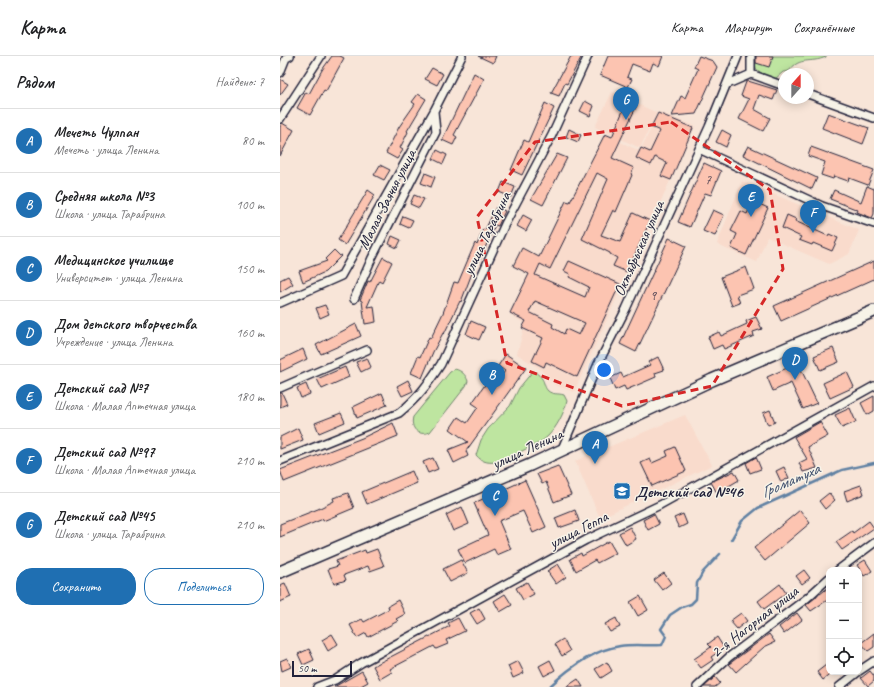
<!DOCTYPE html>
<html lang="ru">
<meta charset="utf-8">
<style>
:root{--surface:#fff;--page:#f6f6f6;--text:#202124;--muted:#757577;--line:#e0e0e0;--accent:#1f6fb2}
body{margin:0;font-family:Caveat,sans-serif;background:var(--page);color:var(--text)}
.controls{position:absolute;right:12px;bottom:12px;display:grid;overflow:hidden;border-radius:8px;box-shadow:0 2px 10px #0003}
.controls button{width:36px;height:36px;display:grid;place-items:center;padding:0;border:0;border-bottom:1px solid var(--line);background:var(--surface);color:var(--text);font:20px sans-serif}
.compass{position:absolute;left:498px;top:12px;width:36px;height:36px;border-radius:50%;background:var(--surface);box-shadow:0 2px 10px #0003;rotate:21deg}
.scale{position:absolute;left:12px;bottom:10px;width:60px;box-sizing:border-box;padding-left:4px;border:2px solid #22223b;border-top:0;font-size:11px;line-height:14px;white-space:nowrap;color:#22223b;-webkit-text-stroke:3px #f7f3e8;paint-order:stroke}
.you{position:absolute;left:324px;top:314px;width:14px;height:14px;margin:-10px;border:3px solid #fff;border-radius:50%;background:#1a73e8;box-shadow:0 0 0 6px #1a73e833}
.badge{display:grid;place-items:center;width:26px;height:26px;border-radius:50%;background:var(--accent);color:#fff;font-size:13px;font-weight:700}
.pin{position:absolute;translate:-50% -33px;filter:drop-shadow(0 1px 2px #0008)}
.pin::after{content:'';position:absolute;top:21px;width:14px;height:12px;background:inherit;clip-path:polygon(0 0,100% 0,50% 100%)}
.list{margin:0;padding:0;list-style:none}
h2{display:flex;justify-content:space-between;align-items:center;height:52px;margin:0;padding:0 16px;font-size:17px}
h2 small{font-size:13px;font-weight:400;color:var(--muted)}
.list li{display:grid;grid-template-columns:26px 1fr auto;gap:12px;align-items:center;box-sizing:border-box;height:64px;padding:0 16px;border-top:1px solid var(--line)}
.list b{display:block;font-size:15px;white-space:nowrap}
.list p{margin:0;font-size:13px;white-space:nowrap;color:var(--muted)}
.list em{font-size:13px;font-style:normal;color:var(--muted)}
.actions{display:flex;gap:8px;padding:12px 16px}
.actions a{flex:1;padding:9px 0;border:1px solid var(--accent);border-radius:16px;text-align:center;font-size:14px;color:var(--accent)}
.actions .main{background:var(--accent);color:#fff}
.icon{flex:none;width:22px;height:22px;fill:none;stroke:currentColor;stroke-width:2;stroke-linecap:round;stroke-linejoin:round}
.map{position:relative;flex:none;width:594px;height:631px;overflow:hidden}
header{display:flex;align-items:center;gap:24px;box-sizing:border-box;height:56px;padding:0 20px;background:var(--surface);border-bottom:1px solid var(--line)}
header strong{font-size:19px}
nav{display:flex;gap:22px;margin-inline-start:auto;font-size:14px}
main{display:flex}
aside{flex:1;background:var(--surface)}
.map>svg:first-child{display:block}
.built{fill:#f9dbcc}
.green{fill:#bee5a0;stroke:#70846e}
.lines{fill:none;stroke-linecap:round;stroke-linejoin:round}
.stream{stroke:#6081a3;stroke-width:2.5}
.building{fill:#fcc4b1;stroke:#22223b;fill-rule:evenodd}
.minor-casing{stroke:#22223b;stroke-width:10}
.primary-casing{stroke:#22223b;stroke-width:14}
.minor{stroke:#f7f3e8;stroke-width:7}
.primary{stroke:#f7f3e8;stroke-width:11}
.marked{fill:none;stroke:#d62828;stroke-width:3;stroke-dasharray:8 5;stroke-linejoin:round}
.labels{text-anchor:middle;stroke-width:3;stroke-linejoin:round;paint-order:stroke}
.number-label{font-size:14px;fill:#584a58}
.street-label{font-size:16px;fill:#22223b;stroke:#f7f3e8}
.poi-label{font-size:16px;font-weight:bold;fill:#22223b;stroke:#f7f3e8;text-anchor:start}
.water-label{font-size:17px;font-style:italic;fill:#41516f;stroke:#f7f3e8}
</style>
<header>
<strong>Карта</strong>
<nav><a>Карта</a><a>Маршрут</a><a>Сохранённые</a></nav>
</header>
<main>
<aside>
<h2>Рядом<small>Найдено: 7</small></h2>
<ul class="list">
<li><span class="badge">A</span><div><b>Мечеть Чулпан</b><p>Мечеть · улица Ленина</p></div><em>80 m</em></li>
<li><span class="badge">B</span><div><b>Средняя школа №3</b><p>Школа · улица Тарабрина</p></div><em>100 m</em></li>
<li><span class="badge">C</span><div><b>Медицинское училище</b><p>Университет · улица Ленина</p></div><em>150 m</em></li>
<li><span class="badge">D</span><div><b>Дом детского творчества</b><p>Учреждение · улица Ленина</p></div><em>160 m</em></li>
<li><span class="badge">E</span><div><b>Детский сад №7</b><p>Школа · Малая Аптечная улица</p></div><em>180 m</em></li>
<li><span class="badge">F</span><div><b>Детский сад №97</b><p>Школа · Малая Аптечная улица</p></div><em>210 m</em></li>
<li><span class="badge">G</span><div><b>Детский сад №45</b><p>Школа · улица Тарабрина</p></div><em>210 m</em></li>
</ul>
<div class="actions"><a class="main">Сохранить</a><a>Поделиться</a></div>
</aside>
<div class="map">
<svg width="594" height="631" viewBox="0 0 594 631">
<rect width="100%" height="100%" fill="#f8e5d8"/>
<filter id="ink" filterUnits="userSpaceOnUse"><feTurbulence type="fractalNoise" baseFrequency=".025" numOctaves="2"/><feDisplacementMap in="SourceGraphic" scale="8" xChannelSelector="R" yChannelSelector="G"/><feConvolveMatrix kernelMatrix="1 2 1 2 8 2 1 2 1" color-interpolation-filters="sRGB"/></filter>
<g filter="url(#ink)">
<!-- built -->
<path class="built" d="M332,36L377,57L360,92L315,71Z
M379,56L415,70L294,336L275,329L260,313L237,298L245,268L230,258L287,145L290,147L325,79L360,95Z
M462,125L579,174L569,198L549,208L487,181L477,206L444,192L437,188Z
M405,359L432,409L320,462L295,405Z"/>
<!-- green -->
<path class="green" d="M475,0H546V1C530,8 520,0 509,15L503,16L495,23L487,21L476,13Z
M175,313C182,315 185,318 188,325L186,330L150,376C138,381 130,372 133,361L170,316Z
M253,315C267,323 262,329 268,335C273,339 278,337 284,339L287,345C284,357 277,371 268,380C261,387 252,390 244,394C229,401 209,415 196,399L201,384L208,373L230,350L239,332Z"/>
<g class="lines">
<!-- stream -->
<path class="stream" d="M451,484L462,465L478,452L562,414L594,407
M269,631C288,613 312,594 340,590C354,588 368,590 382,589L386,580L381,573L390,559L402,551L411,548L416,543L417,527L423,516L440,498"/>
</g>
<!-- building -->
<path class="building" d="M52,0H60L64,2L46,35L44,34L30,59L17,52L26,36L29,38L42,14Z
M198,0H216L213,7Z
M291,0H302L287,28L285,27L279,40L271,37Z
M328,0H383L379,10L373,7L370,15L352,8L347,21L352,23L348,31L320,19Z
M419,0L433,5L437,11L416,58L392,60L401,40L405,42L418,13L414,11Z
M476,0H493L489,11L476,7Z
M152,12L163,18L157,29L145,23Z
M194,17L204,23L174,79L177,81L173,89L162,84Z
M0,23L8,28L0,39Z
M468,25L497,34L493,44L479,39L474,53L490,62L483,75L459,63L469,43L461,40L466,26Z
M138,38L146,43L127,75L128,76L120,92L123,94L117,103L106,97L119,71L135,48L132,46Z
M305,45L314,50L310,60L300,55Z
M347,45L357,49L332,102L354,112L351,118L352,119L336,156L333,154L321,179L340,186L353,157L370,165L347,216L333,210L337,202L330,198V197L302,183L328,123L317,117L270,213L260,208L255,219L305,241L309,231L289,221L290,218L284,215L289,205L340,228L297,321L266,306L264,311L252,305L263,282L242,272L246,265L230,257L249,218L233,210L242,192L259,201L286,145L290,146L325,78L332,81ZM255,245L305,267L299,279L286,273L284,278L272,271L273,268L249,256Z
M265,47L274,52L242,119L231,114L244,84L248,86Z
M378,57L413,72L391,124L381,120L387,107L375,101L371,109L356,102L361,92L370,96L380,75L371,71Z
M548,57L589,72L583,88L542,72Z
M2,67L14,74L0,100V71Z
M289,73L301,79L298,86L286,81Z
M442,74L451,79L446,91L436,86Z
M468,90L537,122L532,133L463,99Z
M531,91L594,114L588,129L569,122L568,125L554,120L553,123L541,119L545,106L528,100Z
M157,94L167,99L163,108L153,103Z
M277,98L287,102L263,149L251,143Z
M424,107L441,115L431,139L425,137L410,171L398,166Z
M100,109L110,114L104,124L94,119Z
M145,117L155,121L151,131L141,127Z
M223,126L235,131L231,141L219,136Z
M587,130L594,133V158L592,162L577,156L578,154L550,143L554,134L581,146Z
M88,134L95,139L65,189L58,184Z
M134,139L144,143L139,152L130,148Z
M473,145L488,152L466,199L451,192L457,178L451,175L461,155L467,158Z
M216,151L225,155L218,170L215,169L199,206L197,204L181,246L180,245L164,278L163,277L153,296L142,322L131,317L138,300L140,301L149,281L151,282L163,257L174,226L178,227L195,187L197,189L203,173L205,174Z
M433,154L444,159L435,180L423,175Z
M243,159L252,164L246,175L237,170Z
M507,159L516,163L515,165L548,180L549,178L558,182L552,195L533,187L532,189L519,184L521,181L502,172Z
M123,160L133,164L129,172L120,168Z
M112,180L121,184L117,192L109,188Z
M389,182L406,190L356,296L340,288Z
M54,194L60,200L62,199L45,216L23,226L19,215L47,205L45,203Z
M103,201L112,206L102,226L99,224L87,251L94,250L96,266L85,268L82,245L80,244L88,225L90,226Z
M594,205V223L501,265L494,250Z
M466,211L474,233L457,239L460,247L452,250L441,221Z
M8,220L13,228L0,236V224Z
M45,249L49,258L40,262L36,252Z
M476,261L482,273L473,276L474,280L444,293L442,289L433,293L428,281L439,276L441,280L467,268L466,265Z
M191,265L205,271L199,284L186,278Z
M76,268L81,280L41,298L36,289Z
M553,292L559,306L540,314L534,300Z
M23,293L27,303L0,316V304Z
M226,298L246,312L186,395L188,400L174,407L168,394L188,386L170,373L178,361L187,367L198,351L192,347L207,326L214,331L225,315L218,310Z
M378,301L384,314L375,317L376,321L346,334L344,330L335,334L330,322L341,317L343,321L370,309L368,306Z
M87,302L91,311L81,316L76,306Z
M518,307L537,347L523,353L511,327L493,335L487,321Z
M65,311L69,321L42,333L37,323Z
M567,316L574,331L550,342L543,327Z
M128,324L133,335L122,340L117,330Z
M26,328L30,338L21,342L17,332Z
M0,337H2L7,348L0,351Z
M102,337L107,349L77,362L73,351Z
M594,340V355L587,359L581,347Z
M570,352L576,366L562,372L555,359Z
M490,354L495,366L488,369L483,357Z
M61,357L65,366L39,377L35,367Z
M540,366L548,380L528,391L537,412L523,416L519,407L527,403L514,381Z
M113,367L118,380L4,426L0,414L82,382Z
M18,372L23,384L0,393V381Z
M395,391L406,415L372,430L361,407L370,403L372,407L388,400L386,395Z
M476,401L481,413L470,417L466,407Z
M153,402L158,413L148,417L143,406Z
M278,410L291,439L274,446L266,426L262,428L257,418Z
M504,411L509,422L501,426L496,415Z
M132,415L137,427L87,448L82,436Z
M454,415L459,424L437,437L431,426Z
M245,424L266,471L253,477L243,455L219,465L231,493L217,499L214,493L185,507L178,493L208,479L194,447Z
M581,429L584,438L567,445L564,435Z
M68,437L74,452L43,465V463L0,481V468L38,453L54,445L53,442Z
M549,437L555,444L545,453L539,445Z
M182,451L189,468L173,475L166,459Z
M295,454L299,465L279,472L275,462Z
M520,454L530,467L485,505L474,492Z
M374,458L379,468L368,474L363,464Z
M403,458L407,468L399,472L394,462Z
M589,465L594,472L562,494L556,486L572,475L573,477Z
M350,471L356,483L346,489L339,477Z
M329,485L336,497L317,507L315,504L296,515L290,503L301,497L302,500Z
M97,493L104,510L90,515L88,510L64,519L66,524L54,528L48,513L58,510L56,505L85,494L86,497Z
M181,504L188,517L170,526L163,513Z
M585,504L592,515L584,520L577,509Z
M278,508L286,521L276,528L267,515Z
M524,514L530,522L522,528L516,520Z
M384,517L391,527L382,534L374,524Z
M247,526L254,538L243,544L236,532Z
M5,527L11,541L0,546V529Z
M500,528L506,537L484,553L478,545Z
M549,531V543L531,555L526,549Z
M225,538L232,549L220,556L214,545Z
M360,540L368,554L358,560L350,546Z
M118,544L125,558L116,563L118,565L88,581L86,577L77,582L70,569L82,563L84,566L109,553L108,550Z
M199,552L205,563L197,568L190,557Z
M461,557L467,565L457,573L450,565Z
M517,557L522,564L504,578L499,571Z
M178,562L185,575L166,584L168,588L156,593L154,590L110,613L112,616L100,623L93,610L170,570L168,567Z
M336,562L340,571L330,576L325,568Z
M594,577V591L588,595L581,587Z
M52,578L58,588L48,595L42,584Z
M489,578L495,586L484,591L456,616L449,608Z
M437,581L444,592L431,601L433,604L421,612L414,603L431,591L428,588Z
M283,583L290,595L282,600L275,588Z
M29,593L34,604L23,609L18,598Z
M7,602L11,611L2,615L0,605Z
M270,604L275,614L264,620L259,610Z
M238,605L244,617L233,622L228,610Z
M327,606L332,615L321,622L315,613Z
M546,609L549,616L552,617L543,624L537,616Z
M82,615L88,626L79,631H54Z
M590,615L594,620V625L588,630L581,622Z
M435,621L440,627L435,631H424Z
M298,623L303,631H286Z"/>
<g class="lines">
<defs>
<path id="minor" d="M471,0V18
M0,17L6,2L10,0
M471,18L504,30
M448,28L471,18
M528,38L594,62
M0,63L41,0
M419,93L542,150L594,168
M74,243L92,202L156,76L154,55
M0,247L61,220L154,55L182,0
M0,332L87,294
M281,395L318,308L346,253L429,71L458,0
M0,405L119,357C138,342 148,328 161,308L225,168L272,79L308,0
M558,514L594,487
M579,615L594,605
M37,631L55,624L81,607L306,484L380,449L594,330
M417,631L449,601L527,542L549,522
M559,631L578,616"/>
<path id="primary" d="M0,516L250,409L432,324L594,255"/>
</defs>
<!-- minor casing -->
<use href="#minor" class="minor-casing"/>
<!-- primary casing -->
<use href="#primary" class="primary-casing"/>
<!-- minor -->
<use href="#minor" class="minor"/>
<!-- primary -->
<use href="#primary" class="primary"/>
</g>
</g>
<!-- marked area -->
<path class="marked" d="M391,66L490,134L503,213L432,330L342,350L227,307L197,161L255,86Z"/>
<!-- icons -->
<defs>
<symbol id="school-square" viewBox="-11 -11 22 22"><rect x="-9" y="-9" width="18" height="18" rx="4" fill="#1f6fb2" stroke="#f7f3e8"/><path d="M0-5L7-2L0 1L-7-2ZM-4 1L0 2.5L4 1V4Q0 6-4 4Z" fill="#fff"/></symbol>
</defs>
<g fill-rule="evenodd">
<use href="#school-square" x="332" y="425" width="20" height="20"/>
</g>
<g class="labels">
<!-- number labels -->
<g class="number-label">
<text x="428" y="128">7</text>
<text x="373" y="244">9</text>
</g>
<!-- street labels -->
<g class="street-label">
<text transform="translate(106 143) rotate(-63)" y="6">Малая Заячья улица</text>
<text transform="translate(206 177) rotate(-64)" y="6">улица Тарабрина</text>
<text transform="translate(358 192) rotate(-66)" y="6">Октябрьская улица</text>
<text transform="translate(247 392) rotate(-25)" y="6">улица Ленина</text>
<text transform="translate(298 473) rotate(-27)" y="6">улица Геппа</text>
<text transform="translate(474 565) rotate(-38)" y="6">2-я Нагорная улица</text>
</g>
<!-- poi labels -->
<g class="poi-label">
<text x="355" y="441">Детский сад №46</text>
</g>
<!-- water labels -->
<g class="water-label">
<text transform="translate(510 424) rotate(-24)" y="6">Громатуха</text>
</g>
</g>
</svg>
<div class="controls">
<button>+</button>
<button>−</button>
<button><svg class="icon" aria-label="locate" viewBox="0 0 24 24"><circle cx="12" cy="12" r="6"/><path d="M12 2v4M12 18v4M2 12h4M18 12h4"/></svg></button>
</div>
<svg class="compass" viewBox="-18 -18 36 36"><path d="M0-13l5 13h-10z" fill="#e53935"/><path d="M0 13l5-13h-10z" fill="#757577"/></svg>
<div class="scale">50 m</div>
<div class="you"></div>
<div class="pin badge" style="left:315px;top:408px">A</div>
<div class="pin badge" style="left:212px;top:339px">B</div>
<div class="pin badge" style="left:215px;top:460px">C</div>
<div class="pin badge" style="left:515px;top:324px">D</div>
<div class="pin badge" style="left:471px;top:161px">E</div>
<div class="pin badge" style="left:533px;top:177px">F</div>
<div class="pin badge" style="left:346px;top:64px">G</div>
</div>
</main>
